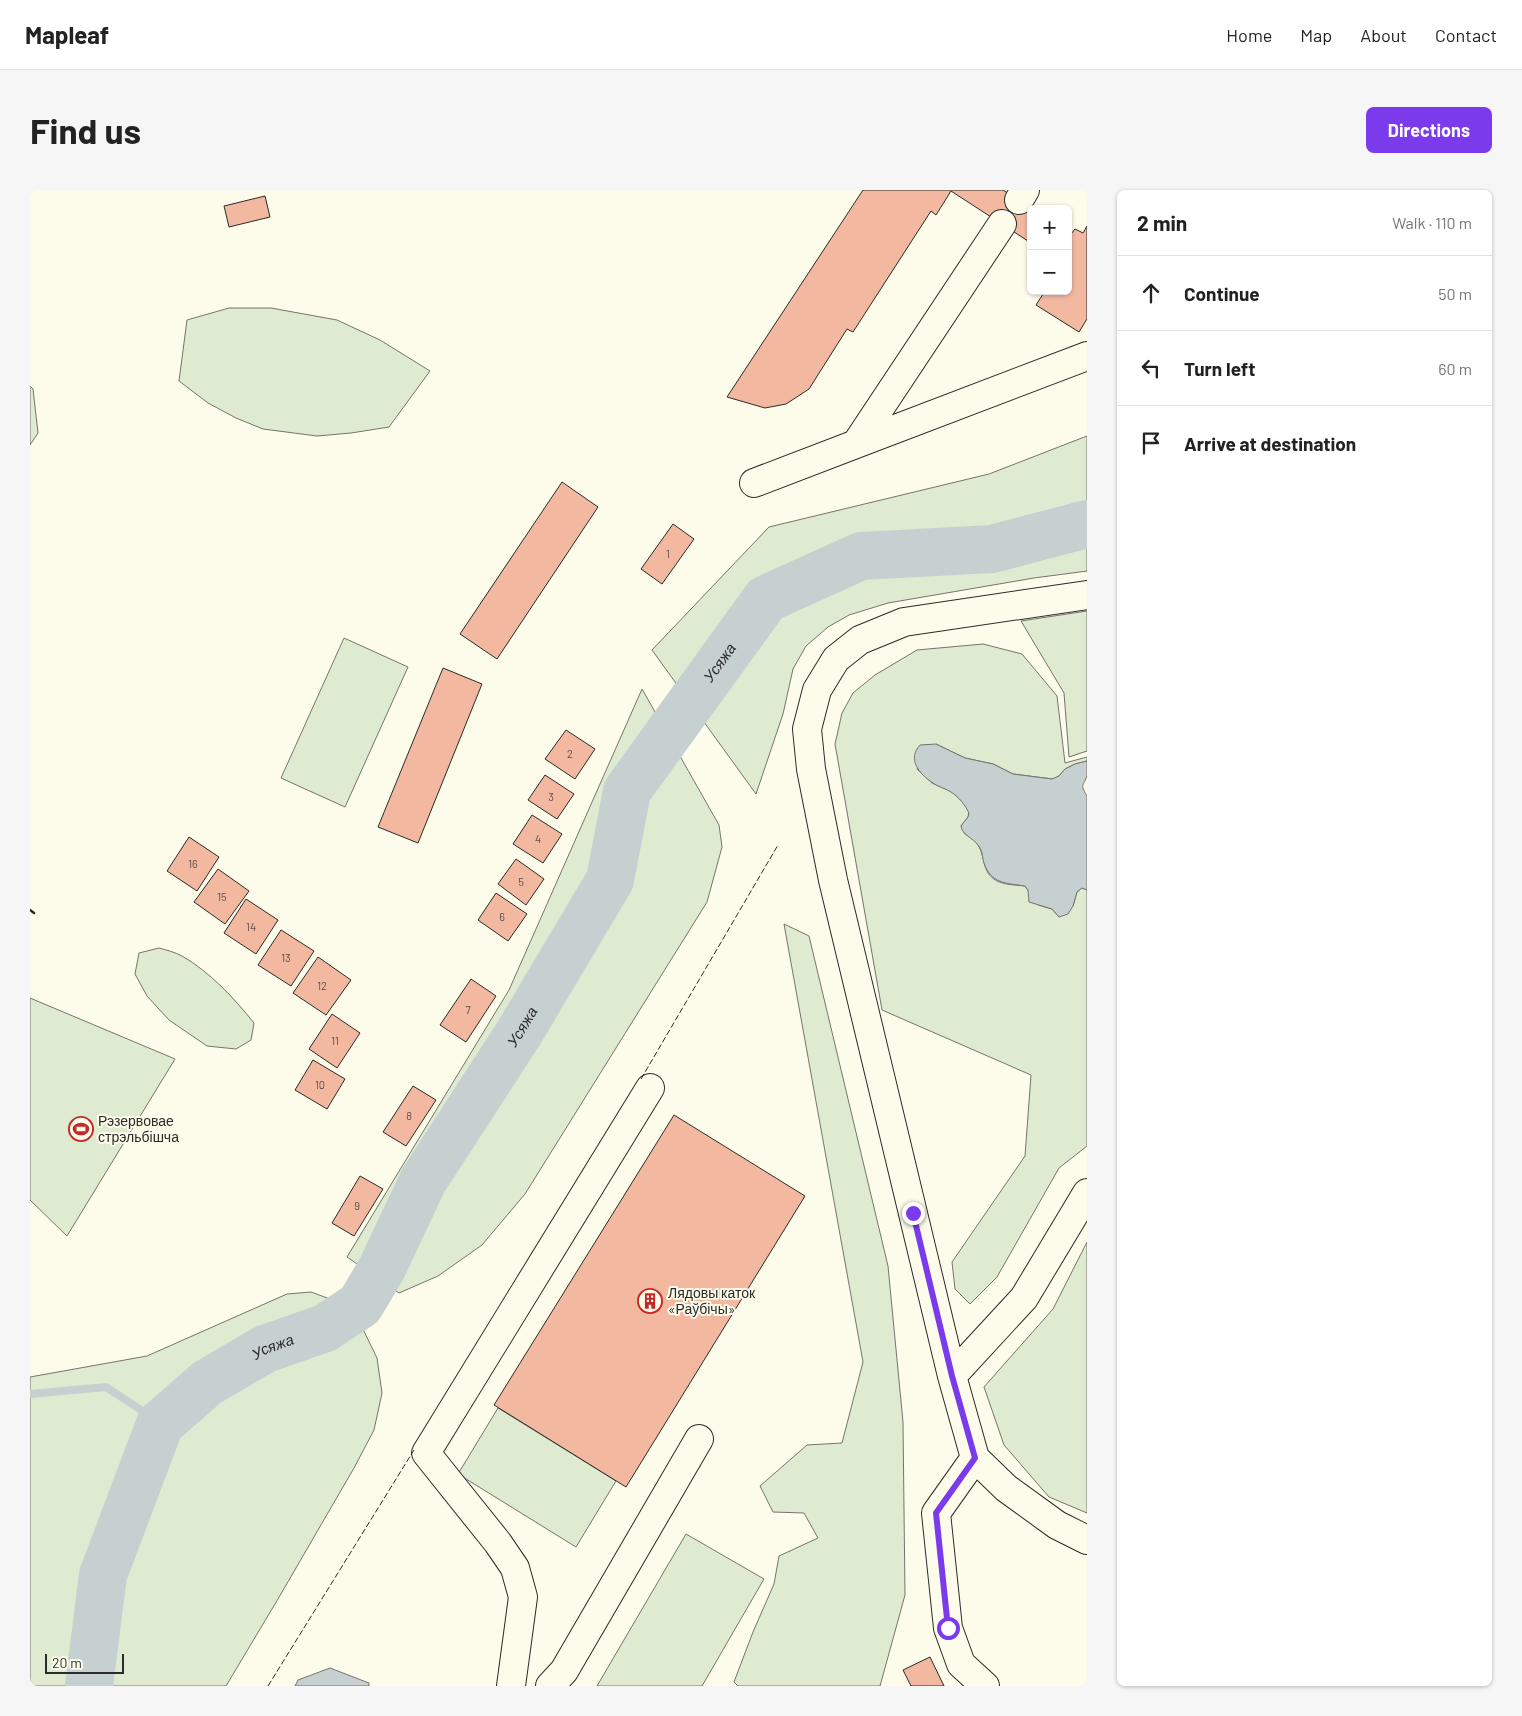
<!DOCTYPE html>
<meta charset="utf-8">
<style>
:root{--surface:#fff;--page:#f6f6f6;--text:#222;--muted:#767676;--line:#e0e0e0;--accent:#7c3aed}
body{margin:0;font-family:Barlow,sans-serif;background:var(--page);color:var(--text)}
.controls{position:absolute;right:15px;top:15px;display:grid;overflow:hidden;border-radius:8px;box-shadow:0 1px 4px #0004}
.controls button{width:45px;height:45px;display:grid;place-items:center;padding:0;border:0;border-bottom:1px solid var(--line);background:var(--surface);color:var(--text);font:25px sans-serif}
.scale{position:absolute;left:15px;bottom:12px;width:79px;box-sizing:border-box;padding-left:5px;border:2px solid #2b2b2b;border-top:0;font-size:14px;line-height:18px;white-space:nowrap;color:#2b2b2b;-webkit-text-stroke:4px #fdfbea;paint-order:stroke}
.stop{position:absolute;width:15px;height:15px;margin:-11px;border:4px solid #7c3aed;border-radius:50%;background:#fff}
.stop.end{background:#7c3aed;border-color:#fff;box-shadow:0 1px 5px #0008}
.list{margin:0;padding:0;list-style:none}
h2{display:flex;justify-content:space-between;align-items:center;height:65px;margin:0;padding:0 20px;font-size:21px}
h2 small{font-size:16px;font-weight:400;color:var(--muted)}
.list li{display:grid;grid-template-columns:32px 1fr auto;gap:15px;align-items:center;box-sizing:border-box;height:75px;padding:0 20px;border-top:1px solid var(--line)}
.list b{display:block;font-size:19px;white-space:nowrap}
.list em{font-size:16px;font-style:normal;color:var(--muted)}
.icon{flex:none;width:28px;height:28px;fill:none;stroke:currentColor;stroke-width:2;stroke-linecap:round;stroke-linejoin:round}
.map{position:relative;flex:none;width:1057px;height:1496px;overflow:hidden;border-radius:8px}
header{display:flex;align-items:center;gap:30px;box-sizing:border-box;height:70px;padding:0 25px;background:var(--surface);border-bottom:1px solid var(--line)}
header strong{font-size:24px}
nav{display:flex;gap:28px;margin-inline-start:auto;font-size:18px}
.intro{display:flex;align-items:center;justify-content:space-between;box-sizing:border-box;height:120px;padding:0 30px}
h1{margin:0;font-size:35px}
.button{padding:12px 22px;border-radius:8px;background:var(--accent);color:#fff;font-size:18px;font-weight:700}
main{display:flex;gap:30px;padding:0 30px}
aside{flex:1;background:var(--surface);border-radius:8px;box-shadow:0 1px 4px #0004}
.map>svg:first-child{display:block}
.green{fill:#deebd1;stroke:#74746e}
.water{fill:#c7d0d0;stroke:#74746e}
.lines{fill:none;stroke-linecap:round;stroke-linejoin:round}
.stream{stroke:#c7d0d0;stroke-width:8}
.river{stroke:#c7d0d0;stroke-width:48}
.building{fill:#f2b8a0;stroke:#2b2b2b}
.minor-casing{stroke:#2b2b2b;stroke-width:30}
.minor{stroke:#fdfbea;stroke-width:28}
.fence{stroke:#2b2b2b;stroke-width:1;stroke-dasharray:6 2.5;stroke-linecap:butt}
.wall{stroke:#2b2b2b;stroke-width:2.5}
.route{stroke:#7c3aed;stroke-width:6}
.labels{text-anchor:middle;stroke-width:4;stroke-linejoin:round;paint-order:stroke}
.number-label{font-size:11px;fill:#5d4e48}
.poi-label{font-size:14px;fill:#2b2b2b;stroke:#fdfbea;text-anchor:start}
.water-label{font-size:15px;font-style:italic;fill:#2b2b2b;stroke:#fdfbea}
</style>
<header>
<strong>Mapleaf</strong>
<nav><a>Home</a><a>Map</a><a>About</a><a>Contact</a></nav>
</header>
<div class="intro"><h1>Find us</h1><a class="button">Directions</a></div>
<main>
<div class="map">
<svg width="1057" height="1496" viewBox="0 0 1057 1496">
<rect width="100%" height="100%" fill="#fdfbea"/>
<!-- green -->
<path class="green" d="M199,118H241L307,130L350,150L400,181L359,237L321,243L287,246L233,239L206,228L178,213L149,191L157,130Z
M0,196L3,199L8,243L0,255Z
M1057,246V381L1004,388L858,413L819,425L798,437L776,456L763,479L753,524L726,604L622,460L739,337L959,284Z
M1057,421V561L1039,567L1034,503L991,431Z
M314,448L378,477L315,617L251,588Z
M953,454L992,464L1027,506L1035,573L1057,567V571L1045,574L1035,579L1029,586L1023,589L983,584L963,574L935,568L906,554L887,579L902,593L922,602L934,613L939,622L938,627L931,636L935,644C961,656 946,680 967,691C975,695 986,695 995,696L1008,715L1022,719L1029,727L1043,716L1047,702L1052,698L1057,700V956L1029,978L967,1087L940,1114L925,1099L922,1072L995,966L1001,885L852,820L805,554L812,523L823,503L845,485L887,460Z
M612,499L689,635L692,657L677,712L495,1004L452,1055L408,1086L369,1103L317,1067L479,800Z
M754,734L779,746L858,1076L873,1232L875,1405L850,1496H708L704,1492L723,1442L744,1394L749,1366L788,1348L774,1323L743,1322L730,1296L777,1255L812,1253L833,1172Z
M129,758C136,760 145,762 152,766C180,782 204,808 224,833L221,850L206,859L177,856L139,830L117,806L105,784L109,763Z
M0,808L145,869L37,1046L0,1010Z
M1057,1052V1323L1019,1307L974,1255L954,1197L1023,1119Z
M281,1102L308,1112L329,1131L347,1168L352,1203L344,1240L324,1278L248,1409L196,1496H0V1187L117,1166L257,1104Z
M468,1218L586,1291L546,1357L428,1284Z
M656,1344L734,1389L672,1496H567Z"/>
<!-- water -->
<path class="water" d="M906,554L935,568L963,574L983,584L1022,589L1029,586L1035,579L1045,574L1057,571C1057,575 1057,581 1057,585C1054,597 1049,593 1057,606V700L1052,698L1047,702L1043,716L1038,724L1029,727L1022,719L999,712L998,700L995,696C976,693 961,694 954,673C952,667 953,661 948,655C943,648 932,645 931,636L938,627L939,623C935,615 929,607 921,602C915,598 908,597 903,593C889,584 877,569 890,555Z
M300,1478L339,1493V1496H265L268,1490Z"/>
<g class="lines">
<!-- stream -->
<path class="stream" d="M0,1204L76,1197L117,1224L130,1234"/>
<!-- river -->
<path class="river" id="s1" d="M59,1496L73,1385L130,1234L177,1193L235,1159L295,1138L330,1115L352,1078L393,991L489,843L580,690L597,601L736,409L831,366L962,359L1057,334"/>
</g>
<!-- building -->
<path class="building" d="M833,0H973L1002,19H1001V53L921,1L906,25L901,21L823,142L817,139L779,199L756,214L735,218L697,207Z
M235,6L240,27L199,37L194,16Z
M1057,36V129L1049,142L1006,115L1015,101H1038V42L1041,44L1045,39L1053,43Z
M532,292L568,317L467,469L430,444Z
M643,334L664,349L632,394L611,379Z
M413,478L452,494L388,653L348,637Z
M536,540L565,559L545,589L515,569Z
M515,585L544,604L527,629L498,610Z
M502,625L532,644L513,673L483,654Z
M159,647L189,667L167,701L137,681Z
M486,669L514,689L496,715L468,694Z
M188,679L219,701L195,734L164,712Z
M466,703L497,724L478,751L448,730Z
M216,709L248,730L226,764L194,743Z
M251,740L284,761L261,796L228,775Z
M288,767L321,790L296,825L263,803Z
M441,789L466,806L436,852L410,835Z
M302,824L330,843L307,878L279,859Z
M283,870L315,889L297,919L265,900Z
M383,896L406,910L376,956L353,942Z
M644,925L775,1006L596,1297L464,1215Z
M330,986L353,999L324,1046L302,1033Z
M900,1467L914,1496H881L873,1480Z"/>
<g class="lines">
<defs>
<path id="minor" d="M989,10L995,0
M826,254L1057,166
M724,293L826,254L972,34
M1057,405L874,432L830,450L806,469L787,500L777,539L781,579L803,690L922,1186L945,1268L976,1298L1027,1335L1057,1350
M922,1186L994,1108L1057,1003
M945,1268L906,1323L918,1438L931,1474L955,1496
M481,1496L493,1407L485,1378L468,1353L396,1263L620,898
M520,1496L534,1481L669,1249"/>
</defs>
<!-- minor casing -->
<use href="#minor" class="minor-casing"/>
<!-- minor -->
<use href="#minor" class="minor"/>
<!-- fence -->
<path class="fence" d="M611,889L748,655
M238,1496L384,1260"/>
<!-- wall -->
<path class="wall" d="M0,720L4,723"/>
</g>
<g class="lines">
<!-- route -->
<path class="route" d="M883,1023L922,1186L945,1268L906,1323L918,1438"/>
</g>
<!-- icons -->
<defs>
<symbol id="stadium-ring" viewBox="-11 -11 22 22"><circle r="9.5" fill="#fdfbea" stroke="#c62828" stroke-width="1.5"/><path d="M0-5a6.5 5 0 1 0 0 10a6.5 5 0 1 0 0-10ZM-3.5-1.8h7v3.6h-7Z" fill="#c62828"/></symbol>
<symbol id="building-ring" viewBox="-11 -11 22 22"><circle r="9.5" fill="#fdfbea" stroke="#c62828" stroke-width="1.5"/><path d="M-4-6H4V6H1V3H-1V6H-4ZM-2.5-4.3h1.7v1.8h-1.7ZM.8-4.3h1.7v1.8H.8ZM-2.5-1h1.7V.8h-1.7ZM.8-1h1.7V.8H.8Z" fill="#c62828"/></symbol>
</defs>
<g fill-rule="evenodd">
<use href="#stadium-ring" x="37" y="925" width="28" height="28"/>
<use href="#building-ring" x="606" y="1097" width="28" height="28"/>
</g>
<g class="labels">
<!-- number labels -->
<g class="number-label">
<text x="638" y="368">1</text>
<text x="540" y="568">2</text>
<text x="521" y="611">3</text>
<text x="508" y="653">4</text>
<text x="163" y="678">16</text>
<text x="491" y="696">5</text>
<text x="192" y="711">15</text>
<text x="472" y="731">6</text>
<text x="221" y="741">14</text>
<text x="256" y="772">13</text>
<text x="292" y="800">12</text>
<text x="438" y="824">7</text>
<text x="305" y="855">11</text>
<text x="290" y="899">10</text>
<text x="379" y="930">8</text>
<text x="327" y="1020">9</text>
</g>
<!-- poi labels -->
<g class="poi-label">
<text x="68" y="936">Рэзервовае<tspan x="68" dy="16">стрэльбішча</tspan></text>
<text x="638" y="1108">Лядовы каток<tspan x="638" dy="16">«Раўбічы»</tspan></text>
</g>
<!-- water labels -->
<g class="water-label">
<text dy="5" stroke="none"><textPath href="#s1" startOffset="1251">Усяжа</textPath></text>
<text dy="5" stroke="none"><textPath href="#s1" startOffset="831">Усяжа</textPath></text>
<text dy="5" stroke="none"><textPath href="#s1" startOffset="411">Усяжа</textPath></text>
</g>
</g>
</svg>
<div class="controls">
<button>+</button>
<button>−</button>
</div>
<div class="scale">20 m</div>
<div class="stop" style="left:918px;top:1438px"></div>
<div class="stop end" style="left:883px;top:1023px"></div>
</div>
<aside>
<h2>2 min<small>Walk · 110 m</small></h2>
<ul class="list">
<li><svg class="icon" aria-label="ahead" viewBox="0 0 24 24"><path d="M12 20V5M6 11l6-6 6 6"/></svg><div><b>Continue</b></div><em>50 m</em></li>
<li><svg class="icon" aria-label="left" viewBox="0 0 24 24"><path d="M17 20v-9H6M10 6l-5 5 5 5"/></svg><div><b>Turn left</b></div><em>60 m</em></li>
<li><svg class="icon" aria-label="arrive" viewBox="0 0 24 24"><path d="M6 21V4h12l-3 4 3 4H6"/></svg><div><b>Arrive at destination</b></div></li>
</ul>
</aside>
</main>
